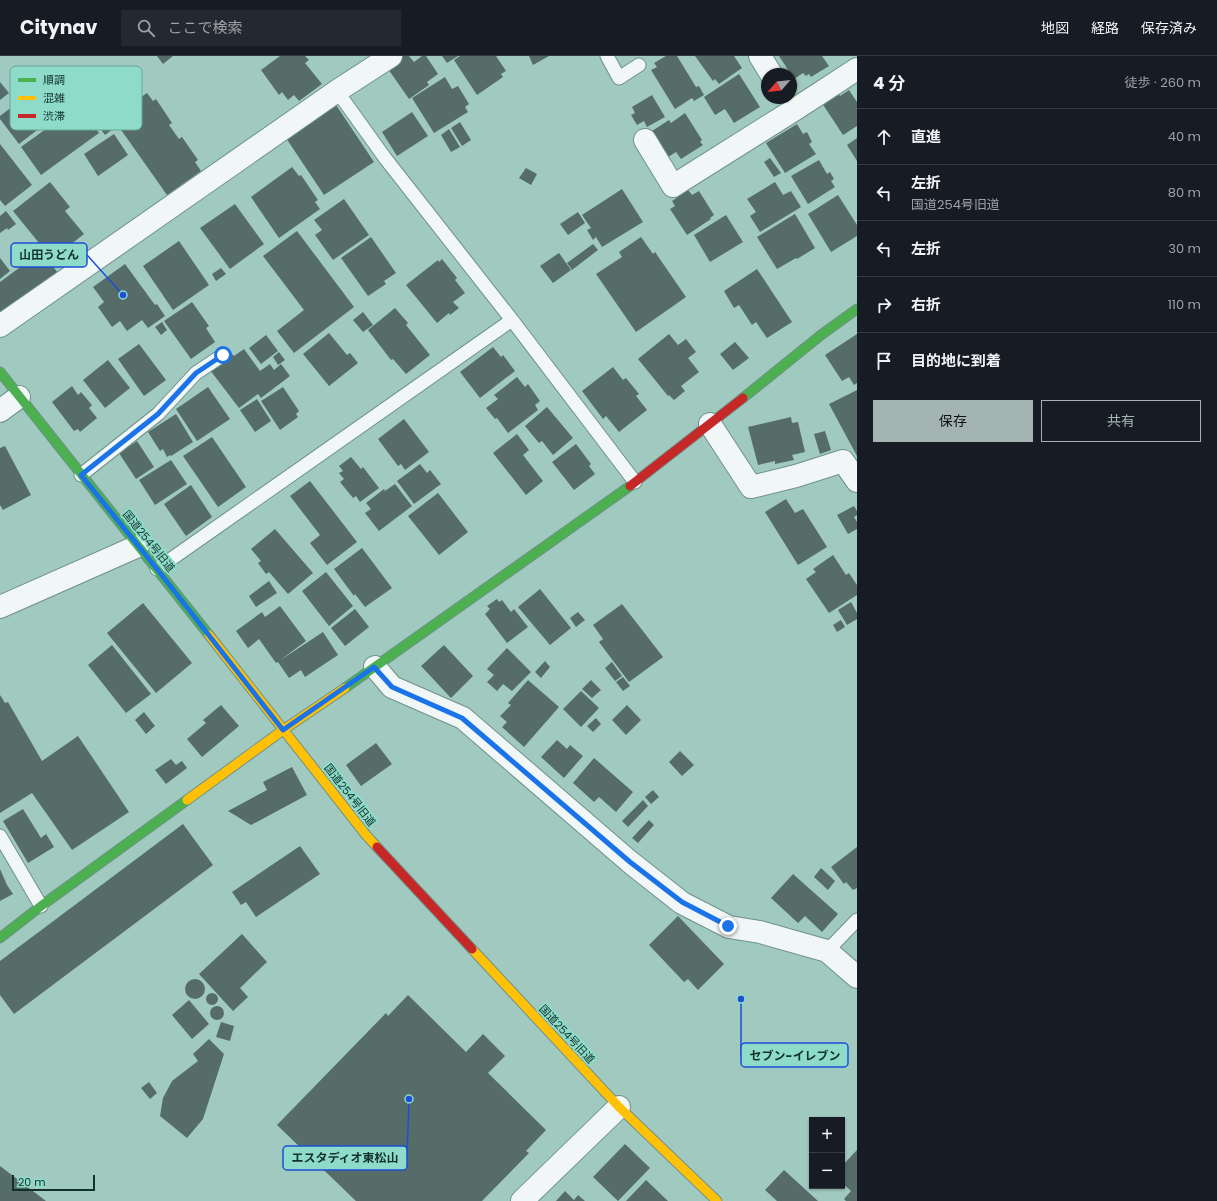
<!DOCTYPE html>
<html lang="ja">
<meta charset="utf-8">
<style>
:root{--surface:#171b24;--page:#242831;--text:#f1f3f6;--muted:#9ea1a6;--line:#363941;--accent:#a3b4b2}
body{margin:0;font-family:Poppins,"Noto Sans JP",sans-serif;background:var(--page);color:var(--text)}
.controls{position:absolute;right:12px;bottom:12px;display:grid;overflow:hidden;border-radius:0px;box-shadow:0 1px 3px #0004}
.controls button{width:36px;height:36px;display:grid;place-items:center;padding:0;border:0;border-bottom:1px solid var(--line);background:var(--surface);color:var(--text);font:20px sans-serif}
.compass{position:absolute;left:761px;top:12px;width:36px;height:36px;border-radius:50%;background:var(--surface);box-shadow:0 1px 3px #0004;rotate:242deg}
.scale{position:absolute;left:12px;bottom:10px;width:83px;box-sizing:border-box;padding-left:4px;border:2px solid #11312a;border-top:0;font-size:11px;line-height:14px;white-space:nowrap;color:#11312a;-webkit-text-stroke:3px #8edbc9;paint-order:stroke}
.stop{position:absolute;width:12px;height:12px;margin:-9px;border:3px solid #1a73e8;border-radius:50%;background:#fff}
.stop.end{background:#1a73e8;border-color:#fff;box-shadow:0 1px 4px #0008}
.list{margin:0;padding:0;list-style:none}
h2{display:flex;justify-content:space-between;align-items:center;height:52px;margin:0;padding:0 16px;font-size:17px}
h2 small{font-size:13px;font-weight:400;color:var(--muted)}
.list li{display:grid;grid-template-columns:26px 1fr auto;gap:12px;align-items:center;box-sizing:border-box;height:56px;padding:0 16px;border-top:1px solid var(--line)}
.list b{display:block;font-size:15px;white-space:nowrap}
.list p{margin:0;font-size:13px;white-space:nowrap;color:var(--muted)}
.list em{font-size:13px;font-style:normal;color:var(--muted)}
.actions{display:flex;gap:8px;padding:12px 16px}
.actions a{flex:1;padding:9px 0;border:1px solid var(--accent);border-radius:0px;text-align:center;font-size:14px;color:var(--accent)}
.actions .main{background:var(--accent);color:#111}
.icon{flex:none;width:22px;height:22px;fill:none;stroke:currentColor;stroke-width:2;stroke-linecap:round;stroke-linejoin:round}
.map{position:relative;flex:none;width:857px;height:1145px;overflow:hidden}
header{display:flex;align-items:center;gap:24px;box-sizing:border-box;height:56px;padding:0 20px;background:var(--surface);border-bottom:1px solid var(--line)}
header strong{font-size:19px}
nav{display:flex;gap:22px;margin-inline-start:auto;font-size:14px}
.search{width:280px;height:36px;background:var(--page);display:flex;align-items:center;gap:10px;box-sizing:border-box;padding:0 14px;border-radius:0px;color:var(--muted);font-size:15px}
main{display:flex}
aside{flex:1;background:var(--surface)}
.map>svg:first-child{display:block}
.building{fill:#556c68}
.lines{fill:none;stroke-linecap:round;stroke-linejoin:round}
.lane-casing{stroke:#6f918a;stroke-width:15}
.street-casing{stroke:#6f918a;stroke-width:24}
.fast-casing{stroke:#6f918a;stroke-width:11}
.slow-casing{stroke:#6f918a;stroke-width:11}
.jam-casing{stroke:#6f918a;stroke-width:11}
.lane{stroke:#f1f7f6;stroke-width:13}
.street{stroke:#f1f7f6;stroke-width:22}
.fast{stroke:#4caf50;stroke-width:9}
.slow{stroke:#ffc107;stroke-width:9}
.jam{stroke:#c62828;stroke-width:9}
.route{stroke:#1a73e8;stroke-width:5}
.labels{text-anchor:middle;stroke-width:4;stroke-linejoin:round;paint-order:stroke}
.street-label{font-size:11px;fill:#11312a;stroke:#8edbc9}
.key{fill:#8edbc9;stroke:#68a899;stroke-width:1}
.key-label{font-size:11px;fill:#11312a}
.leader{fill:none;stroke:#1d4ed8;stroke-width:1.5}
.callout-dot{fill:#1d4ed8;stroke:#8edbc9;stroke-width:1.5}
.callout{fill:#8edbc9;stroke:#1d4ed8;stroke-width:1.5}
.callout-label{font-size:12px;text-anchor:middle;font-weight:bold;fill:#11312a}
</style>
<header>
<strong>Citynav</strong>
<div class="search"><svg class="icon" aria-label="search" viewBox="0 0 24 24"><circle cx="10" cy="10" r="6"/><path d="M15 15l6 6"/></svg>ここで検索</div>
<nav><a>地図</a><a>経路</a><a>保存済み</a></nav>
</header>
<main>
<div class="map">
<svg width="857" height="1145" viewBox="0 0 857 1145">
<rect width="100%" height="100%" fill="#a0cac0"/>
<!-- building -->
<path class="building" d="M157,0H173L163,8Z
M280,0H305L309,4L305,7L322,28L299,45L294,39L288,44L282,36L279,39L261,14Z
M400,0H409L414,6L422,0H426L438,18L427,26L429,29L409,43L386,10Z
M442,0H458L447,7Z
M460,0H496L506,15L501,18L503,21L477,39L454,4Z
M529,0H549L533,9Z
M666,0H677L696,31L699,30L704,39L694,45L692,42L675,53L651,14L657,11L654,7Z
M695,0H734L742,12L719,28L715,23L713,25Z
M779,0H822L829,10L811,21L809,18L806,20L803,17L794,23Z
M55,18L75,45L19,88L0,63V60Z
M739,18L760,51L734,67L725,53L715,59L704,41Z
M445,21L452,33L458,30L469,48L465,51L468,56L434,77L412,42Z
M0,26L9,37L0,44Z
M849,34L857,46V70L843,79L822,47L838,37L840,40Z
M147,37L153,45L156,43L172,67L169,69L179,83L182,81L198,104L195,106L201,115L167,139L112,61Z
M652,39L665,61L647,71L644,65L637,69L631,59L635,57L632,51Z
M91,43L113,73L105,79L83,49Z
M79,49L99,77L41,119L21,91Z
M336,49L374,106L324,139L286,82Z
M412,56L428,80L397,100L382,76Z
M685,57L702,84L700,86L703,89L681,103L676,96L665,103L656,84L658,83L652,75L669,64L671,67Z
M460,66L471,84L462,90L451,72Z
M797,68L803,78L807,76L812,86L809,88L816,98L785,117L766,87Z
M449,73L460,91L451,96L441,79Z
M114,78L128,99L98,120L84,98Z
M857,82V105L847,89Z
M0,88L32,129L5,150L0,144Z
M770,102L781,117L774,121L764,106Z
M819,104L827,118L830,116L834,123L831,125L835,131L808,148L791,120Z
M292,111L299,120L301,119L318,144L315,146L320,153L279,182L251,141Z
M526,112L537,118L531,129L519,122Z
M50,126L70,151L65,155L84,178L52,203L13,155Z
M775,126L783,139L791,135L801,151L760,176L750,160L756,156L747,143Z
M622,133L643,166L602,191L596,181L593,184L587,174L591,172L582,159Z
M688,134L692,139L699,135L714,159L710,162L711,163L687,179L670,153L675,150L672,145Z
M838,139L857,169V180L831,196L808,158Z
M344,143L369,179L333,204L315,179L322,174L314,164Z
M235,148L264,188L230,213L200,172Z
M6,155L16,168L8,174L7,172L0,177V160Z
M578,156L585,167L568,179L560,168Z
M795,158L815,192L797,203L796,202L777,213L757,181Z
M726,159L743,186L710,206L694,179Z
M297,175L354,251L294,297L277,275L304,254L263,200Z
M371,181L396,217L384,225L386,228L368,240L341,202Z
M641,181L653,198L655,196L686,241L636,276L596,218L622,201L619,196Z
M179,185L209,229L173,254L143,210Z
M593,188L598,194L572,214L567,207Z
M42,195L60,220L4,261L0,256V226Z
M559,197L571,214L553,227L540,210Z
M0,202L10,215L0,223Z
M442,203L457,222L455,224L465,237L453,246L459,252L450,259L449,257L437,267L406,229L438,204L439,206Z
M125,208L155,249L157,248L165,260L148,272L142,264L127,275L120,265L112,271L98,251L104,246L93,231Z
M221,212L226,218L216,225L212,218Z
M757,213L792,266L767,282L756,266L752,269L739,249L734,252L724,235Z
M192,246L209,270L206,272L215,286L191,303L164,265Z
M395,252L408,267L406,269L430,299L406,318L393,303L391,304L368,274Z
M363,256L373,269L363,276L353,264Z
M162,266L167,274L161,279L155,271Z
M329,277L347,299L350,297L358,307L329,330L303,298Z
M669,278L678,289L686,283L696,296L688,302L699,316L681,330L685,335L674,344L669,339L668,340L638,303Z
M857,278V327L854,329L849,321L842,325L825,299Z
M266,279L278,295L261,308L249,292Z
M735,286L749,302L733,314L720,298Z
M139,288L166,324L144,340L118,303Z
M493,291L501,301L503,299L515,315L480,342L460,316Z
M244,293L260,315L270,308L274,314L281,308L290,320L261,342L258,338L239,352L210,314L232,298L234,300Z
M279,296L285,304L278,309L273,301Z
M108,304L130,332L105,352L83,324Z
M613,311L623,324L626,322L639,338L636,340L647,354L619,376L606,360L603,363L582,335Z
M517,321L525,331L528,328L540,345L535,349L538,354L508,377L497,362L495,363L486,352L498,343L494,339Z
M72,330L78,339L81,336L92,349L89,352L97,362L80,376L78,373L74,375L52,346Z
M208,331L230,363L197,385L176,353Z
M283,331L299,355L296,358L298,361L280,374L261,345Z
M857,334V400L829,348Z
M257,343L271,365L255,376L240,354Z
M547,351L573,382L553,399L542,385L539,387L525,370Z
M176,358L193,386L171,400L170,399L167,401L163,393L160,395L148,376Z
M791,361L792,367L798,366L805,396L792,399L794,404L775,408V405L758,409L748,371Z
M404,363L429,396L405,414L401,408L398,410L378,383Z
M825,375L831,394L820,398L814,378Z
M517,378L529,394L523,399L543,425L526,439L493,397Z
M212,381L246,431L218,451L183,400Z
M137,385L154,411L136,423L119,397Z
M576,388L591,408L589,410L595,418L574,434L552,406Z
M5,390L31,439L3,454L0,449V392Z
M351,401L361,413L363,411L379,432L360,446L356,440L353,442L340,426L344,423L339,417L343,415L339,410Z
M171,404L187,428L155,449L139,424Z
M420,408L427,417L430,414L441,428L414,448L397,425Z
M310,425L357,486L327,509L310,487L320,479L290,440Z
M395,428L412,450L379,475L365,457L371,453L366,447L384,433L385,435Z
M191,429L212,461L186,480L164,448Z
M438,437L468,476L439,499L408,460Z
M786,443L795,457L803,453L827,491L798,509L765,456Z
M854,450L857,455V459L854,461L857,466V473L848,478L837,459Z
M275,473L313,517L288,538L269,516L266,518L258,507L261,505L251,493Z
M362,492L392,532L365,551L355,538L354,540L334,513Z
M833,499L846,519L849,517L857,529V539L829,557L806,523L816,516L813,513Z
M326,516L353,550L329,570L302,535Z
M269,525L277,537L256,551L249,540Z
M540,533L571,572L550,589L518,551Z
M497,543L499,546L502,544L511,556L514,553L528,571L507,587L485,558L490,553L487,550Z
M851,546L857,557V563L847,569L838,554Z
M143,547L192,607L156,637L107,577Z
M622,548L663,601L629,626L599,586L603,583L593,569Z
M280,550L306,585L279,605L323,576L338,599L305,621L301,614L289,622L278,606L276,607L259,583L248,592L236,575L262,556L265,561Z
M355,553L369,571L345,590L331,572Z
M578,556L585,564L576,571L570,562Z
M841,564L845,571L837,576L833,569Z
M112,589L151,638L126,657L88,609Z
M444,589L473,620L451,642L421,610Z
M507,592L531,616L512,635L503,628L497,635L487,626L494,619L487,613Z
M545,605L550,611L541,622L535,616Z
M612,606L622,620L615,625L605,612Z
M623,621L630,630L623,635L616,626Z
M528,624L559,651L524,691L502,671L507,666L500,660L511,649L508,647Z
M591,624L601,634L592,642L582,633Z
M581,635L599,652L581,671L563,653Z
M0,639L5,647L8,646L42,705L78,680L129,756L72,794L32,737L0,757Z
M221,649L239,670L202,701L187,683L206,667L203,664Z
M627,649L641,664L626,679L612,664Z
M144,656L155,670L146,678L135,664Z
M596,662L601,668L593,676L587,670Z
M557,684L567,693L570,689L583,700L564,722L541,701Z
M376,687L392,708L361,730L346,709Z
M680,695L694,709L682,720L669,706Z
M594,702L633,736L616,756L599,741L594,746L573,727Z
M171,703L176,709L182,705L187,712L166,728L155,714Z
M292,711L307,739L251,769L228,755L267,734L263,726Z
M653,734L659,741L651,748L645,741Z
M643,744L648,750L628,771L622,765Z
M23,753L41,782L46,778L54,791L28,807L3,765Z
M649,764L654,769L638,787L632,782Z
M183,768L213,809L14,958L0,939V905Z
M300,790L320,818L256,861L246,846L241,849L232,836Z
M857,791V832L853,834L846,826L844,828L831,811Z
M821,812L835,825L828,834L814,821Z
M0,813L7,829L13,838L0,845Z
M793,818L838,858L822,876L805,860L798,867L771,842Z
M678,860L724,908L698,934L688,923L684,926L649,889Z
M242,878L267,906L240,932L248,941L233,955L199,918Z
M185 933a10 10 0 1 1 20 0a10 10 0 1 1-20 0Z
M206 943a6 6 0 1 1 12 0a6 6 0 1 1-12 0Z
M408,939L466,996L483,978L505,1000L488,1017L546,1074L526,1095L529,1097L482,1145H356L277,1069L386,957L388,960Z
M189,944L209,968L192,983L172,959Z
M210 957a7 7 0 1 1 14 0a7 7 0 1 1-14 0Z
M221,966L234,970L230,985L216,981Z
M209,983L224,998L203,1063L187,1082L160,1060L163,1042L172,1025L198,1005L193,998Z
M149,1026L157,1037L150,1043L141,1032Z
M625,1088L650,1112L618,1145L593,1121Z
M857,1094V1145H846L844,1143L851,1135L842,1127V1110Z
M0,1110L46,1145H0Z
M784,1114L818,1145H777L765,1134Z
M646,1124L668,1145H626Z
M565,1135L574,1144L578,1139L585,1145H556Z"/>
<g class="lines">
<defs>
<path id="lane" d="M607,0L619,22L639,9
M512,264L635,426
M81,419L158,358L196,317L223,299
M157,513L512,264L385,102L337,35
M0,780L41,850
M827,895L857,864"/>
<path id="street" d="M760,0L771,18
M645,84L673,130L794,54L857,13
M0,270L337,35L391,0
M0,355L19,341
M710,368L751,431L796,420L843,405L857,425
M0,551L138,490
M375,611L392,631L463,662L630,806L682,847L729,871L760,876L827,895L857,921
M522,1145L619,1051"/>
<path id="fast" d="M0,316L209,579
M743,342L821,279L857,253
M345,632L630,430
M0,882L41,850L187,744"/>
<path id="slow" d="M209,579L366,779L377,791
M187,744L283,674L345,632
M472,893L619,1051L717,1145"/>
<path id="jam" d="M630,430L743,342
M377,791L472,893"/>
</defs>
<!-- lane casing -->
<use href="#lane" class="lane-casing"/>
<!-- street casing -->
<use href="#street" class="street-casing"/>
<!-- fast casing -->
<use href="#fast" class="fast-casing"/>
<!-- slow casing -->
<use href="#slow" class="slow-casing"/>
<!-- jam casing -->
<use href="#jam" class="jam-casing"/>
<!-- lane -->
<use href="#lane" class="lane"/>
<!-- street -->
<use href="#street" class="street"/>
<!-- fast -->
<use href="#fast" class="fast"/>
<!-- slow -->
<use href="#slow" class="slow"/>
<!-- jam -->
<use href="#jam" class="jam"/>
</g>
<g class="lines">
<!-- route -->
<path class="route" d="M223,299L196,317L158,358L81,419L157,513L283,674L374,611L392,631L462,662L630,806L682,846L728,870"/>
</g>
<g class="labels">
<!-- street labels -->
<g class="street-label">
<text transform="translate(149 485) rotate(51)" y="4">国道254号旧道</text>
<text transform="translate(350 739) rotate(52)" y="4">国道254号旧道</text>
<text transform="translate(567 978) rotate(47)" y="4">国道254号旧道</text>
</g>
</g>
<!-- legend -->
<rect x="10" y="10" width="132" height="64" rx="6" class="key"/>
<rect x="18" y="22" width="18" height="4" fill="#4caf50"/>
<rect x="18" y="40" width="18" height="4" fill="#ffc107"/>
<rect x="18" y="58" width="18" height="4" fill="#c62828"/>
<g class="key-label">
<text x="43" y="28">順調</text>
<text x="43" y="46">混雑</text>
<text x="43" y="64">渋滞</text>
</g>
<!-- callouts -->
<path class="leader" d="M123 239L87 199M741 943L741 999M409 1043L407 1102"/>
<g class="callout-dot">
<circle cx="123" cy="239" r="4"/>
<circle cx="741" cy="943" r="4"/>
<circle cx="409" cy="1043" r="4"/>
</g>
<g class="callout">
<rect x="11" y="187" width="76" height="24" rx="4"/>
<rect x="741" y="987" width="107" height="24" rx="4"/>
<rect x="283" y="1090" width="124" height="24" rx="4"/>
</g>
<g class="callout-label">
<text x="49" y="203">山田うどん</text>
<text x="795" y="1004">セブン-イレブン</text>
<text x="345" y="1106">エスタディオ東松山</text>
</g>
</svg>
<div class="controls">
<button>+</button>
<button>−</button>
</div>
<svg class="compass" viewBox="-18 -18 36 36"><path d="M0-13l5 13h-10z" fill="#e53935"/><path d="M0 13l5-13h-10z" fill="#9ea1a6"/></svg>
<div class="scale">20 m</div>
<div class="stop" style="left:223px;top:299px"></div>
<div class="stop end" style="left:728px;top:870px"></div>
</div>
<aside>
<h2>4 分<small>徒歩 · 260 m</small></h2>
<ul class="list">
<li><svg class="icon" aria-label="ahead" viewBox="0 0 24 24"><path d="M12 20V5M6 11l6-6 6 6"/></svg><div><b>直進</b></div><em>40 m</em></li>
<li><svg class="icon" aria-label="left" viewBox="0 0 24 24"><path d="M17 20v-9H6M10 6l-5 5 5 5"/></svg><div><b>左折</b><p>国道254号旧道</p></div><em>80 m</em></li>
<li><svg class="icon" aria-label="left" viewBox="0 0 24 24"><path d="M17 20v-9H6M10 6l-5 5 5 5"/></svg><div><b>左折</b></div><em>30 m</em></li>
<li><svg class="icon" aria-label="right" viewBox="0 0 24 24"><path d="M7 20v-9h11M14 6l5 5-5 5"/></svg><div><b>右折</b></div><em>110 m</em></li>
<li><svg class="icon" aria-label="arrive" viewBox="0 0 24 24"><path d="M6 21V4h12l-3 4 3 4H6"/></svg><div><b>目的地に到着</b></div></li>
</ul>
<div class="actions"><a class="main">保存</a><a>共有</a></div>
</aside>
</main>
